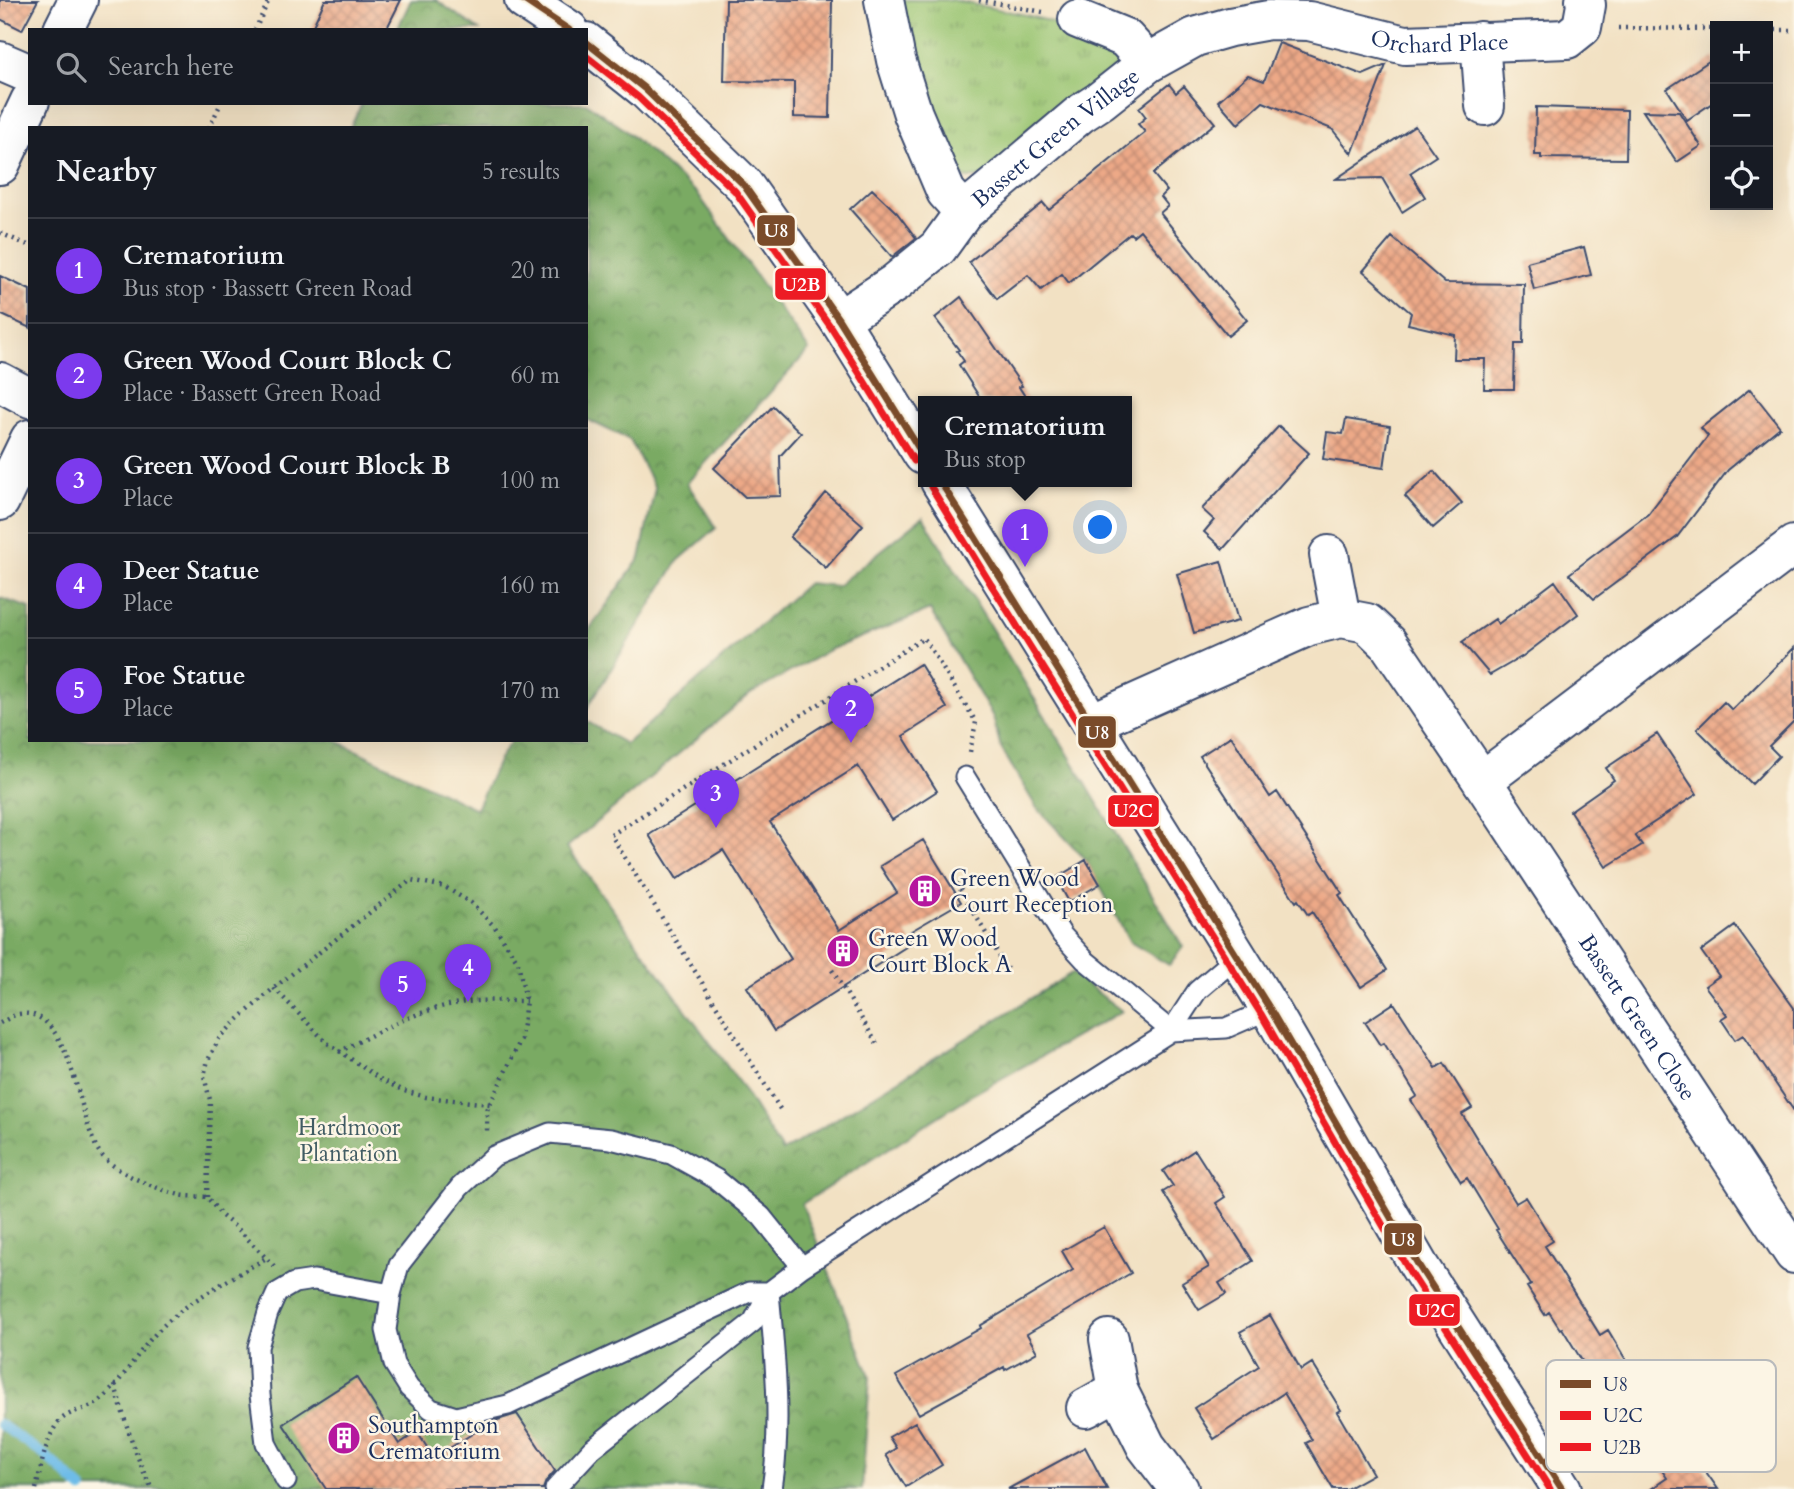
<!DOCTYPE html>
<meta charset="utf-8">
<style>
:root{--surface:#171b24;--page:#242831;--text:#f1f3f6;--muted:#9ea1a6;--line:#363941;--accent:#7c3aed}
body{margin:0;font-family:Cardo,serif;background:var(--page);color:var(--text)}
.controls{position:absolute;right:21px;top:21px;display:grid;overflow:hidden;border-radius:0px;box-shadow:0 7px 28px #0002}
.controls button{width:63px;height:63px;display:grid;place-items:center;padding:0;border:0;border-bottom:2px solid var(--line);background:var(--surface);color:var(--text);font:35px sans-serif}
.you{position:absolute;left:1101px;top:528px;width:24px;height:24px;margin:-18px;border:5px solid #fff;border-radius:50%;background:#1a73e8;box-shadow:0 0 0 10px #1a73e833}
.badge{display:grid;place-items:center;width:46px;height:46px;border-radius:50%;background:var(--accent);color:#fff;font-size:23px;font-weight:700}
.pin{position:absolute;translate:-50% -58px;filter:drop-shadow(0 2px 4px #0008)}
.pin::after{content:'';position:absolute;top:37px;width:24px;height:21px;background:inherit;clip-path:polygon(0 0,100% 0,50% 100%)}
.popup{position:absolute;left:918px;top:396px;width:214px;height:91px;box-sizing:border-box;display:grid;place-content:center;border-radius:0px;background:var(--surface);filter:drop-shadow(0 2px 5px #0005);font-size:23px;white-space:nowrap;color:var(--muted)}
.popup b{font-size:26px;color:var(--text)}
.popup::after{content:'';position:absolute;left:50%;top:100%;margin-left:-14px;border:14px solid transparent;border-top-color:var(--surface)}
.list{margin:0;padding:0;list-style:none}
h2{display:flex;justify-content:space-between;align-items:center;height:91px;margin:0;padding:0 28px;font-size:30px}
h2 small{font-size:23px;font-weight:400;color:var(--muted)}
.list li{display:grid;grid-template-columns:46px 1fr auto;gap:21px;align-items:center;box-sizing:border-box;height:105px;padding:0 28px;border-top:2px solid var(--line)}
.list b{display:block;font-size:26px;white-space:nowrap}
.list p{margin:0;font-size:23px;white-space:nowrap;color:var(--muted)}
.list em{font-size:23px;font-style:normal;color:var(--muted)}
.icon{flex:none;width:38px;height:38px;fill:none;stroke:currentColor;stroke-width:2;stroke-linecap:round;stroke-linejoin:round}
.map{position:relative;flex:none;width:1794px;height:1489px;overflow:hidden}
.search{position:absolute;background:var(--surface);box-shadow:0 7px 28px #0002;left:28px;top:28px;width:560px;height:77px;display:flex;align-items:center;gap:18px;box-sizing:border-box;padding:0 24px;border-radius:0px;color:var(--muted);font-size:26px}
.panel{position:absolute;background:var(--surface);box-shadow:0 7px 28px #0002;left:28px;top:126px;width:560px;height:616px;border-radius:0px}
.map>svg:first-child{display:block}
.grass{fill:url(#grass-tufts);stroke:#5a7a68;stroke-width:2}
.forest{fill:url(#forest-crowns);stroke:#4a6c60;stroke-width:2}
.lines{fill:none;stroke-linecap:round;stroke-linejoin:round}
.stream{stroke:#6ebce8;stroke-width:10}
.building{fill:url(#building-cross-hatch)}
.lane-casing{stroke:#3b4a6d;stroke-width:23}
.street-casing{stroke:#3b4a6d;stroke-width:42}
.primary-casing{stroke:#3b4a6d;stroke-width:42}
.path{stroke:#3b4a6d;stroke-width:4.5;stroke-dasharray:2 5;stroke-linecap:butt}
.lane{stroke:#fff;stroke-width:19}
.street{stroke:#fff;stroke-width:38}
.primary{stroke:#fff;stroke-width:38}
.bus-1-casing{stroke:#fcf5e5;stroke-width:12}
.bus-2-casing{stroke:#fcf5e5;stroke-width:12}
.bus-3-casing{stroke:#fcf5e5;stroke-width:12}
.bus-1{stroke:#7a4b2a;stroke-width:7}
.bus-2{stroke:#ed1c24;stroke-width:7}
.bus-3{stroke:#ed1c24;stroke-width:7}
.labels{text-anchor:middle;stroke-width:5;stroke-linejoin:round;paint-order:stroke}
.street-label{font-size:23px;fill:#1b2f5e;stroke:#fcf5e5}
.poi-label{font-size:23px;fill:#1b2f5e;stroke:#fcf5e5;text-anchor:start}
.park-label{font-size:23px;fill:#415c64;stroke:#fcf5e5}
.key{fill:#fcf5e5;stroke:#b8babc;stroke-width:2}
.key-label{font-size:19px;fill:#1b2f5e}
.line-badge{stroke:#fcf5e5;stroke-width:2.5}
.badge-label{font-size:19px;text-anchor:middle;font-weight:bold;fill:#fff}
</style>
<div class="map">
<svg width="1794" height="1489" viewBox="0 0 1794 1489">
<defs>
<pattern id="grass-tufts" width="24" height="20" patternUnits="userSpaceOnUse" patternTransform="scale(1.75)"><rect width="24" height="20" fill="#99c471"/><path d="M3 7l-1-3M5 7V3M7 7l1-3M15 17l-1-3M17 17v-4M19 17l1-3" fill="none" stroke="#7ca060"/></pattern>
<pattern id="forest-crowns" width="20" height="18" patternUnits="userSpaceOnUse" patternTransform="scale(1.75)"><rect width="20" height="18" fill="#7aaa63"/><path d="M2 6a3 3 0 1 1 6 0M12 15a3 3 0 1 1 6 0" fill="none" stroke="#638b55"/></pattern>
<pattern id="building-cross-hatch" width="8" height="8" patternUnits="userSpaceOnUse" patternTransform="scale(1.75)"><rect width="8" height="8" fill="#eda987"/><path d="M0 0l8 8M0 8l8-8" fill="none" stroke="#bf8a72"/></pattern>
</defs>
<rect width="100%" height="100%" fill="#fcf5e5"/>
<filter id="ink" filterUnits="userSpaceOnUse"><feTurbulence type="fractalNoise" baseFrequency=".0143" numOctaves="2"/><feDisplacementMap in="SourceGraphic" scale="14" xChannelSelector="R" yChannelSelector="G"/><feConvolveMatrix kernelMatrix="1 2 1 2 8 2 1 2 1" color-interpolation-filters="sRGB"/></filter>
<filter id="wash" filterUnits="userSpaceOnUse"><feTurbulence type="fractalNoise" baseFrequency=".00686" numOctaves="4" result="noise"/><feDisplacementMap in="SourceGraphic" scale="28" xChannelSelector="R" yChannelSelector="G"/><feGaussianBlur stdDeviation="1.57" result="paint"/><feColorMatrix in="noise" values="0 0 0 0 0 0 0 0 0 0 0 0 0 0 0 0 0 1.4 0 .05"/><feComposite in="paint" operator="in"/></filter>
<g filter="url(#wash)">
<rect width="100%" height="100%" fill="#f2e1c3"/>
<!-- grass -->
<path class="grass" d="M894,0H952L1026,15L1076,29L1119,50L1123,61L984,176L967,178L951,170Z"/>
<!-- forest -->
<path class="forest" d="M411,0H436L479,30H397Z
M362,103H586L621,127L697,193L809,350L687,483L716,528L678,561L586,710V634L640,558L655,488L630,440L586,419V128H350Z
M923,517L1061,742L1183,947L1169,965L1130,942L1086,860L1036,807L1001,748L993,717L930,610L829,650L749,695L567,847L740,1084L782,1152L1072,973L1122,1011L972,1095L802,1204L870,1376L862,1489H0V598L30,608V740H335L476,809L499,759L512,740H586V721L626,744L808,583L837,586Z"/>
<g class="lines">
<!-- stream -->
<path class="stream" d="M0,1424L47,1457L82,1489"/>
</g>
<g id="blocks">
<!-- building -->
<path class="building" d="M0,0H38L22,30L0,19Z
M325,0H401L386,30H311Z
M726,0H832L830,118L794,117V82L724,81Z
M1279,43L1363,75L1386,65L1352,154L1332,129L1263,102L1238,124L1218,101L1248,75L1264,81Z
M1715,57V101L1687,120L1667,89Z
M1169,84L1176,93L1184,86L1215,123L1153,174L1167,191L1161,197L1168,206L1160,213L1247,320L1228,336L1140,230L1133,236L1130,233L1069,283L1062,274L1041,290L1028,275L997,299L969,262L1043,203L1049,210L1145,132L1138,124L1146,117L1139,108Z
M1536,107L1627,110L1626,159L1541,158V155H1535Z
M1643,111L1679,112L1701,146L1677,162Z
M1415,126L1436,156L1410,173L1425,197L1402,212L1382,178L1336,179Z
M872,189L897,213L916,238L892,257L850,209Z
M1392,237L1445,283L1524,284L1523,344H1515L1514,389H1484L1485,359H1454L1455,335L1408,324L1411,313L1363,271Z
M1584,247L1591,275L1534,290L1527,262Z
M0,276L30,290V328L0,314Z
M961,297L1022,386L1019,387L1028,401H982L959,365L964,361L957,351L959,350L935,318Z
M1750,389L1780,427L1728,470L1677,537L1594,599L1569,574L1648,514L1708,436L1701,428Z
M773,406L801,433L780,456L781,496L745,497L714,468Z
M1346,419L1390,426L1384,468L1323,459L1327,432L1343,434Z
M1279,426L1309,453L1223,549L1204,532L1214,520L1202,509Z
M1434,471L1462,503L1433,528L1405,496Z
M826,493L863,525L826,568L790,537Z
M1221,561L1238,621L1194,633L1177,574Z
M1555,581L1578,614L1523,656L1490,675L1462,642L1495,619L1498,624Z
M1794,648V721L1769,746L1779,756L1752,784L1697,729L1724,702L1732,710Z
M920,664L947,708L903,736L937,791L892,820L858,766L770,822L839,930L897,893L880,866L923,840L961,902L906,934L912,943L774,1031L747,987L791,959L723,850L677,879L649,835Z
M1657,734L1697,794L1635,835L1642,845L1606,867L1570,811L1614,780L1606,768Z
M1231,736L1270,797L1277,792L1342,893L1339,895L1387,970L1361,987L1312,912L1308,915L1298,900L1296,902L1200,756Z
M1086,860L1100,884L1069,902L1056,878Z
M1735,926L1794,1008V1111L1743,1035L1735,1040L1721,1019L1727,1015L1705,986L1719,976L1701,951Z
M1394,1003L1436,1068L1444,1063L1472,1108L1462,1114L1516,1203L1526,1197L1553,1241L1545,1246L1600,1335L1608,1330L1648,1397L1651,1394L1718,1489H1651L1667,1478L1637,1433L1633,1435L1592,1366L1587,1369L1562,1328L1560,1329L1549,1312L1545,1315L1527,1287L1531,1285L1496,1230L1498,1229L1467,1178L1461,1182L1411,1100L1417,1096L1384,1043L1380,1045L1365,1022Z
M1195,1150L1225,1197L1216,1203L1253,1261L1219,1283L1226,1294L1199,1310L1182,1283L1209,1267L1163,1192L1173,1186L1163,1171Z
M1104,1227L1131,1273L1027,1334L1037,1352L1005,1370L1004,1367L919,1414L896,1376L981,1328L980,1326L1073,1270L1062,1251Z
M1270,1315L1301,1370L1312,1363L1341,1410L1337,1412L1373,1474L1346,1489H1333L1306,1443L1312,1440L1284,1393L1214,1439L1194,1408L1259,1366L1240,1332Z
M356,1377L399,1444L417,1432L434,1458L491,1422L517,1414L555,1471L546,1481L543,1489H326L283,1424Z
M915,1422L942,1465L906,1487L886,1455L896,1448L889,1437Z
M1085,1447L1107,1489H1008Z"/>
</g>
</g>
<g filter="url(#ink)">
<use href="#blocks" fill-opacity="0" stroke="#3b4a6d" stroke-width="2"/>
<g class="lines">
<defs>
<path id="lane" d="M965,777L1062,935L1085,960L1171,1031L1226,1028L1270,1009
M769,1292H749L508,1405L456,1417L431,1409L409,1388L394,1364L386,1330L391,1294L399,1265L460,1187L494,1156L550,1133L611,1139L671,1154L716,1179L761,1216L802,1267
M769,1292C775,1358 782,1424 772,1489
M286,1481L266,1443L260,1395L258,1347L268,1313L277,1293L294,1283L314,1280L391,1294
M555,1489L592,1449L753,1322L769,1292L802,1267L1171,1031L1197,991L1237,957"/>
<g id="street">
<path d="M884,0L896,60L913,114L946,192L964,212"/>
<path d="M1078,19L1125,38L1148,63"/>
<path d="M63,30L78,0"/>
<path d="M1480,41L1485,106"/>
<path d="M0,61L30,74"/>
<path d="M0,165L30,101"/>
<path id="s1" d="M839,320L895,283L938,248L964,212L1080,114L1100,101L1148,63L1195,37L1230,27L1269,20L1309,21L1405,45L1567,39L1582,27L1586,5L1585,0"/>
<path d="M0,382L30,398"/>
<path d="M0,501L30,439"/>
<path d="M1329,555L1341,618"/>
<path id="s2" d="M1091,723L1309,626L1341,618L1367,623L1388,643L1482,781L1794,1254"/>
<path d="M1482,781L1794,545"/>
<path d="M1109,1339L1118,1390L1146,1446L1179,1489"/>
<path d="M1086,1408L1118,1390"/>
</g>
<path id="primary" d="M524,0L569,30
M586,42L645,89L743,184L839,320L923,455
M940,481L1270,1009L1419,1266L1562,1489"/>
</defs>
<!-- lane casing -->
<use href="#lane" class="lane-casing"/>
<!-- street casing -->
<use href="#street" class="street-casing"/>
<!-- primary casing -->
<use href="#primary" class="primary-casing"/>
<!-- path -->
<path class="path" d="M979,0L1043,12
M1618,28L1715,29
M255,30L269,0
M1768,30H1794
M209,128L221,103
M0,233L30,246
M842,689L866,727
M706,775L730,811
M953,877L1007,969
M832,970L879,1047
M274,988L326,1042L380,1079L404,1091L426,1097L490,1104
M0,1023C6,1020 13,1015 19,1014C73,1006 78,1123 100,1153C116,1174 155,1188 180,1195C188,1197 198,1196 207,1197L222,1216L238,1229L274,1266
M339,1052C383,1029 427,1004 477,1001C493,1000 510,1001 526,1001
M780,1109L611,835L924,638L976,722L970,752
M207,1197L210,1100L204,1076L208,1060L219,1039L234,1023L274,988L411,880L445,887L471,903L495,927L518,962L526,1001L521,1039L487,1110V1131
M115,1385C125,1421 135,1456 152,1489
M36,1489C41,1468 44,1446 55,1427C67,1408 87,1412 100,1401C123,1381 137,1352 159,1330C188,1300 230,1280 266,1258"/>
<!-- lane -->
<use href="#lane" class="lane"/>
<!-- street -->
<use href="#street" class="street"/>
<!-- primary -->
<use href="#primary" class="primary"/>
<defs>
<path id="bus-1" d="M524,0L569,30
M586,42L645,89L743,184L839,320L923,455
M940,481L1270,1009L1419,1266L1562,1489"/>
<path id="bus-2" d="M992,586L1261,1014L1410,1272L1550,1489"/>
<path id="bus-3" d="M586,56L638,97L735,191L830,326L914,461
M931,487L992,586"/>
</defs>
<!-- bus-1 casing -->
<use href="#bus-1" class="bus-1-casing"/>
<!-- bus-2 casing -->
<use href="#bus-2" class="bus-2-casing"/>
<!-- bus-3 casing -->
<use href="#bus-3" class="bus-3-casing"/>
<!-- bus-1 -->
<use href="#bus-1" class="bus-1"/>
<!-- bus-2 -->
<use href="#bus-2" class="bus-2"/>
<!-- bus-3 -->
<use href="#bus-3" class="bus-3"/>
</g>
</g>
<!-- icons -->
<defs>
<symbol id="building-disc" viewBox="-11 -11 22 22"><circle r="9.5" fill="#b5179e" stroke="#fcf5e5"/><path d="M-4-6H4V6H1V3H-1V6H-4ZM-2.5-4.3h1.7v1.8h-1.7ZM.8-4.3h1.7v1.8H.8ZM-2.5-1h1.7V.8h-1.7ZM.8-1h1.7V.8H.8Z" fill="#fff"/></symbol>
</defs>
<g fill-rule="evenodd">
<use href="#building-disc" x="906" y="872" width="38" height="38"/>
<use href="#building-disc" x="824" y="932" width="38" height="38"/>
<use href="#building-disc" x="325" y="1419" width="38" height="38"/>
</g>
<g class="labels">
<!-- street labels -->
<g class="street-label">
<text dy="8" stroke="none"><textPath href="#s1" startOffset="707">Orchard Place</textPath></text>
<text dy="8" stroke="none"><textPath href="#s1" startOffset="285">Bassett Green Village</textPath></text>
<text dy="8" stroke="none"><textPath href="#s2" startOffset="777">Bassett Green Close</textPath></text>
</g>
<!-- poi labels -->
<g class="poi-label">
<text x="950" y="886">Green Wood<tspan x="950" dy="26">Court Reception</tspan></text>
<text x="868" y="946">Green Wood<tspan x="868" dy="26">Court Block A</tspan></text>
<text x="368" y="1433">Southampton<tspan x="368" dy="26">Crematorium</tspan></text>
</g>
<!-- park labels -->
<g class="park-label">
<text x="349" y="1135">Hardmoor<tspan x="349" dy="26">Plantation</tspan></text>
</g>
</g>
<!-- legend -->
<rect x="1546" y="1360" width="230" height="112" rx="10" class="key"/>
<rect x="1560" y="1380" width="31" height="8" fill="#7a4b2a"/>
<rect x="1560" y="1411" width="31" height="9" fill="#ed1c24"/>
<rect x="1560" y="1443" width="31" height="8" fill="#ed1c24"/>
<g class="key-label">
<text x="1603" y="1391">U8</text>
<text x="1603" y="1422">U2C</text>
<text x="1603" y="1454">U2B</text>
</g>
<g class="line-badge">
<rect x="756" y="214" width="40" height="33" rx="7" fill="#7a4b2a"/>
<rect x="774" y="267" width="53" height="34" rx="7" fill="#ed1c24"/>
<rect x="1077" y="715" width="40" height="34" rx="7" fill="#7a4b2a"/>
<rect x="1107" y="794" width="53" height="34" rx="7" fill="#ed1c24"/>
<rect x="1383" y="1222" width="40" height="34" rx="7" fill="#7a4b2a"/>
<rect x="1408" y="1293" width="53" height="34" rx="7" fill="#ed1c24"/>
</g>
<g class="badge-label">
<text x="776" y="237">U8</text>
<text x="801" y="291">U2B</text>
<text x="1097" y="739">U8</text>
<text x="1133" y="817">U2C</text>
<text x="1403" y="1246">U8</text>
<text x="1435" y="1317">U2C</text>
</g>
</svg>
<div class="controls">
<button>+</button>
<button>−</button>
<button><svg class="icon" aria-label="locate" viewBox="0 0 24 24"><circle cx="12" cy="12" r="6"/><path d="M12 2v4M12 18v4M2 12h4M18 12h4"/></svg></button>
</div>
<div class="you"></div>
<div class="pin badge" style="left:1025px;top:567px">1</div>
<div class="popup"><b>Crematorium</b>Bus stop</div>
<div class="pin badge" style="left:851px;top:743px">2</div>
<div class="pin badge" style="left:716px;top:828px">3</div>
<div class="pin badge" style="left:468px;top:1002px">4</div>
<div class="pin badge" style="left:403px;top:1019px">5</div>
<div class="search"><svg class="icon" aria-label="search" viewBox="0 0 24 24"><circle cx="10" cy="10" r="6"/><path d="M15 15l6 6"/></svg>Search here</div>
<section class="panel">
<h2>Nearby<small>5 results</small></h2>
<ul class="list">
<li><span class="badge">1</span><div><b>Crematorium</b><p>Bus stop · Bassett Green Road</p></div><em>20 m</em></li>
<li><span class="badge">2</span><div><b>Green Wood Court Block C</b><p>Place · Bassett Green Road</p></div><em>60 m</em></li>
<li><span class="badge">3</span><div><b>Green Wood Court Block B</b><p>Place</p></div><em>100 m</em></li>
<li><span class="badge">4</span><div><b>Deer Statue</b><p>Place</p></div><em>160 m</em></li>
<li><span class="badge">5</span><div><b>Foe Statue</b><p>Place</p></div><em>170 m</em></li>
</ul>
</section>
</div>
